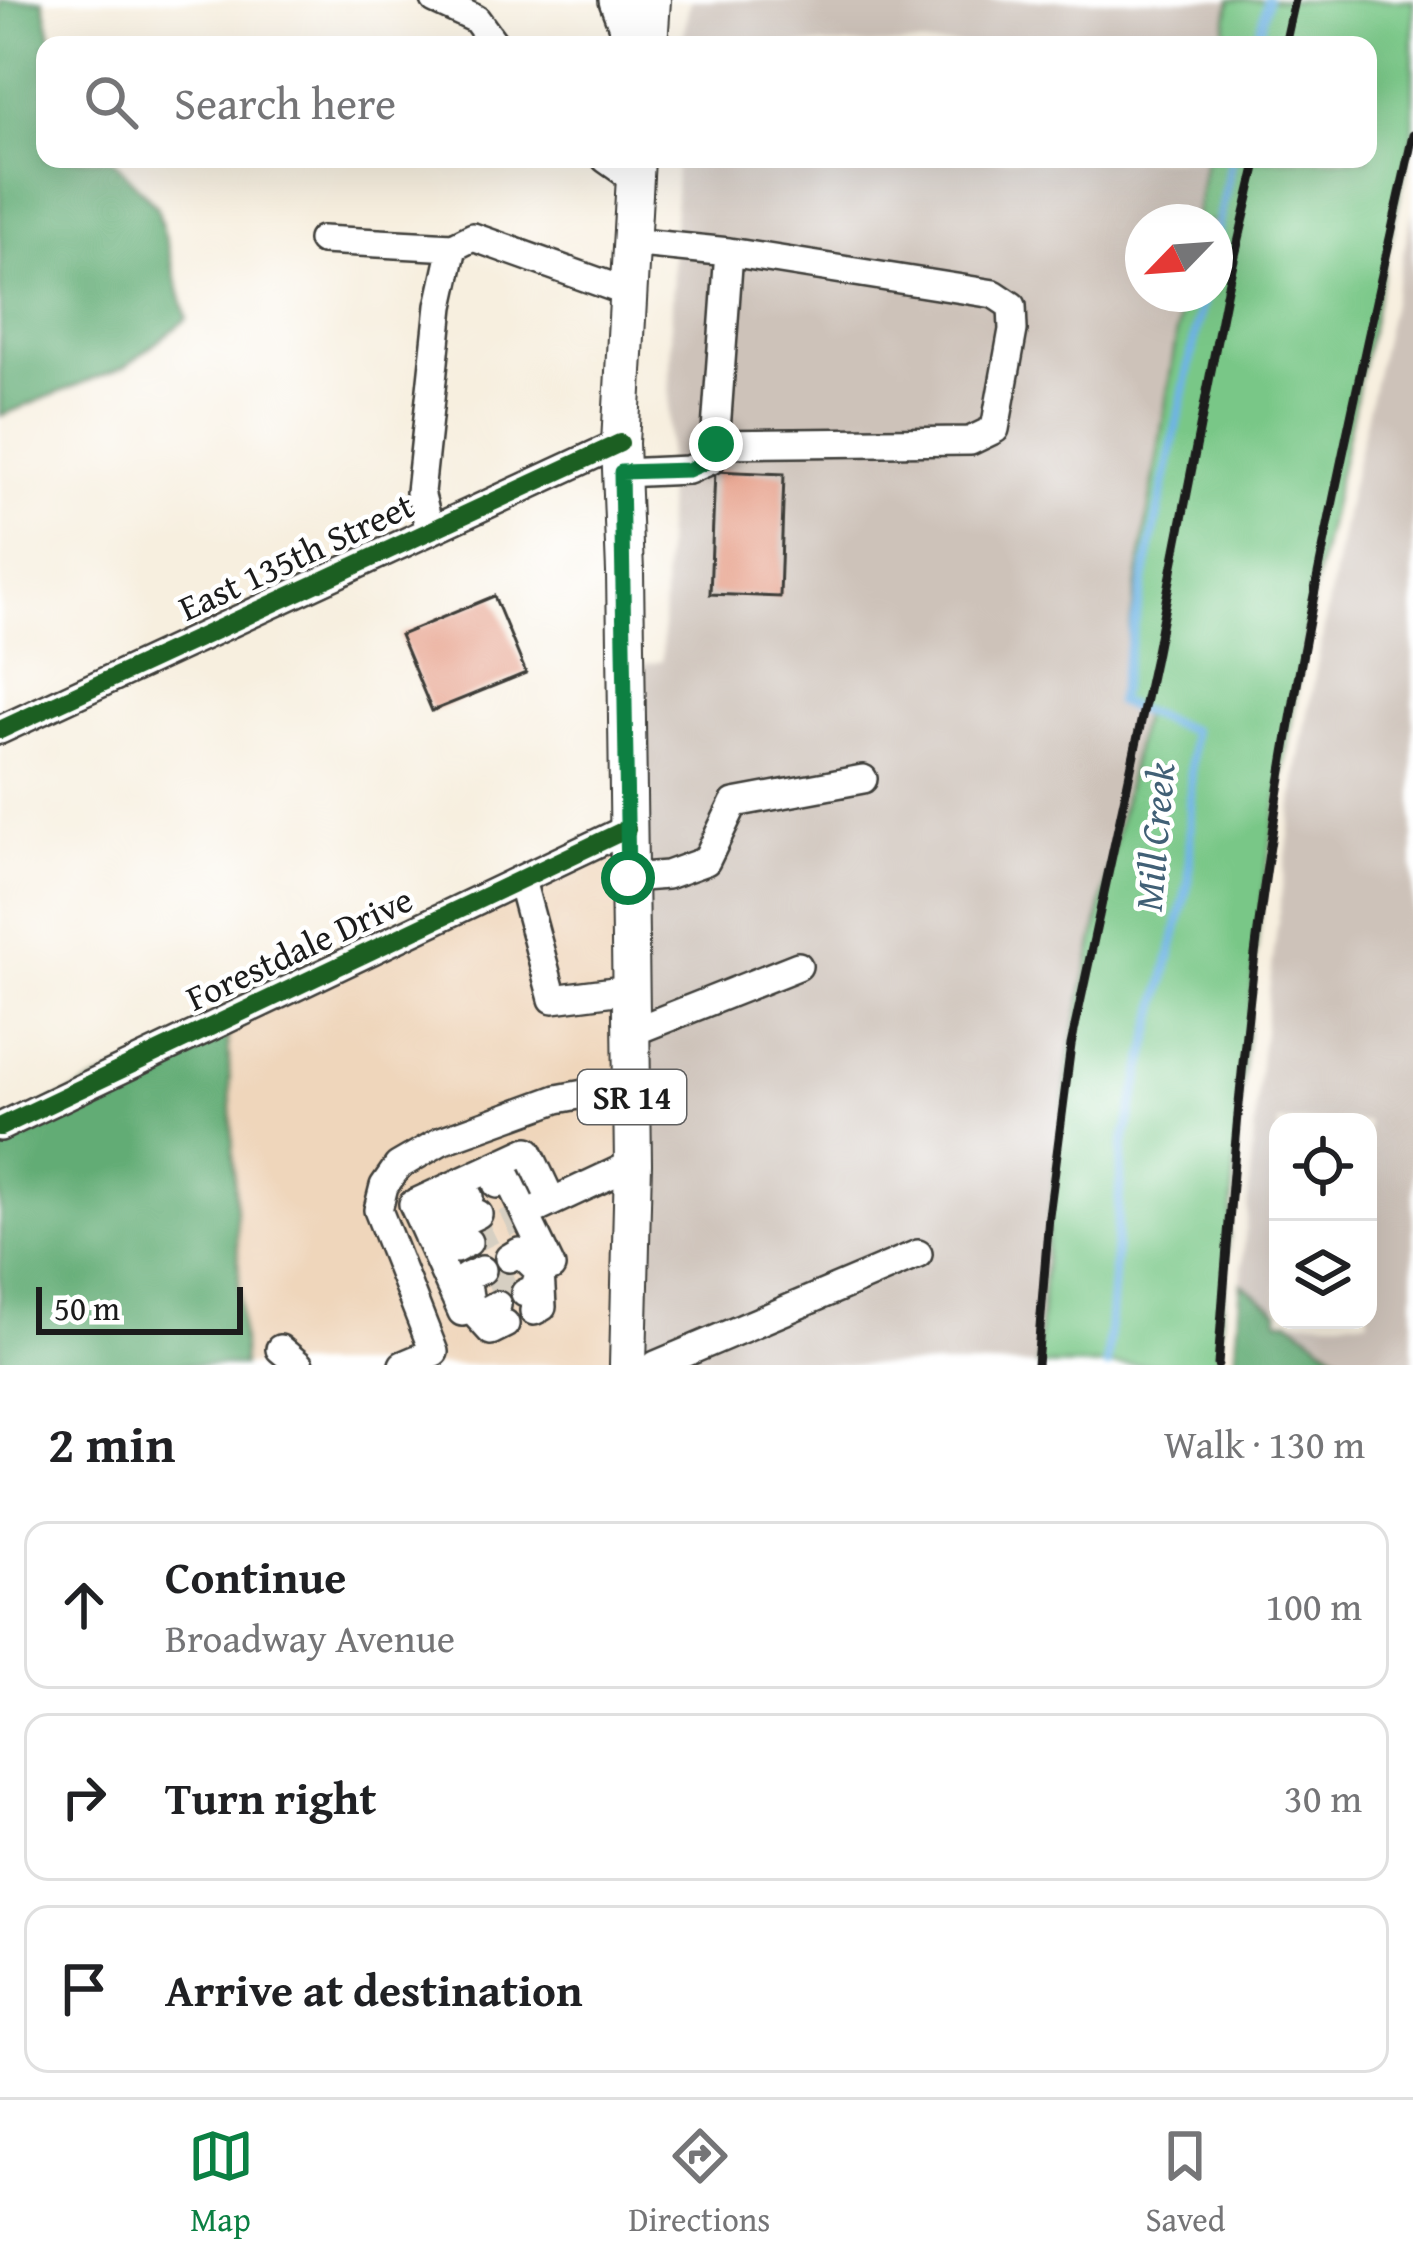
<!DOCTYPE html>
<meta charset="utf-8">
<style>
:root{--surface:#fff;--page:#f6f6f6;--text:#202124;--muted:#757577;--line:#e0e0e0;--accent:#0b8043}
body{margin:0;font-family:"Gentium Book Plus",serif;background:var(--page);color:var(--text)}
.controls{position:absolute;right:36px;bottom:36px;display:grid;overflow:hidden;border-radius:24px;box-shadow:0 12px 48px #0002}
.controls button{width:108px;height:108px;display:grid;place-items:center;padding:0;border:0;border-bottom:3px solid var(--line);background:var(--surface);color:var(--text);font:60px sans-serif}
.compass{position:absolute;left:1125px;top:204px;width:108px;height:108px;border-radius:50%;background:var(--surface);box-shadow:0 12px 48px #0002;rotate:245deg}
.scale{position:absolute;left:36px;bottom:30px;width:207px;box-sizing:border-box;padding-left:12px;border:6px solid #1c1c1c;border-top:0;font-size:33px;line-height:42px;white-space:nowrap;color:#1c1c1c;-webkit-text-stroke:9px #fff;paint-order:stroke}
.stop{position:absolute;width:36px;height:36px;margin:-27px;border:9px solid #0b8043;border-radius:50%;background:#fff}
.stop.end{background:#0b8043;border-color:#fff;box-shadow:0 3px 12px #0008}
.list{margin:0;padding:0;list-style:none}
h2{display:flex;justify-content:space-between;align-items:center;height:156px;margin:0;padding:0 48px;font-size:51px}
h2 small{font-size:39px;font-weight:400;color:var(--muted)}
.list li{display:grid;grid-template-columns:78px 1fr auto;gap:36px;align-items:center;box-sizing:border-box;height:168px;margin:0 24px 24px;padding:0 24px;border:3px solid var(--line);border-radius:24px}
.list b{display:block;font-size:45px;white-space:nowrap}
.list p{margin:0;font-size:39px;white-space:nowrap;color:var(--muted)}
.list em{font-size:39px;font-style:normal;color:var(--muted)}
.icon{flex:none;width:66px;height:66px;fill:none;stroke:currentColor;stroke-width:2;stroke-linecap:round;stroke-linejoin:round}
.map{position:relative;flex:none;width:1413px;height:1365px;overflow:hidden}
.search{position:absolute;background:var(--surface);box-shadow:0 12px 48px #0002;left:36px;right:36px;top:36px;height:132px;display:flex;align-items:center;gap:30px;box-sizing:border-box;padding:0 42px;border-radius:24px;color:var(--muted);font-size:45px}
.sheet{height:732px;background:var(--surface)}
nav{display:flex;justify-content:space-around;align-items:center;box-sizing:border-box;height:168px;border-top:3px solid var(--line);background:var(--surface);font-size:33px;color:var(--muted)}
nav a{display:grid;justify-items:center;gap:6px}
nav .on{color:var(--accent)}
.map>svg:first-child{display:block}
.built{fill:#efd6bb}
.industrial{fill:#cdc2b9}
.green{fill:#79c787;stroke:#4a7252;stroke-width:3}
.forest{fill:#62ac74;stroke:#3f6448;stroke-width:3}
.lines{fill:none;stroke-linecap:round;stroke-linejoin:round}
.stream{stroke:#6eb4e4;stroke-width:9}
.building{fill:#e59b84}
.minor-tunnel{stroke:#d6cfc2;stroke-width:27;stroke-dasharray:27 14;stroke-linecap:butt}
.minor-casing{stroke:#3d3c39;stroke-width:32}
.major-casing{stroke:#3d3c39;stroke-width:40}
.highway-casing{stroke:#3d3c39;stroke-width:44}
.minor{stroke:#fff;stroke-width:27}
.major{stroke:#fff;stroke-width:36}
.highway{stroke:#fff;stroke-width:39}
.rail{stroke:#1c1c1c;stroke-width:9}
.cycleway-casing{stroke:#fff;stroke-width:26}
.cycleway{stroke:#1b5e20;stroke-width:18}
.route{stroke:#0b8043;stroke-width:15}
.labels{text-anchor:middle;stroke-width:9;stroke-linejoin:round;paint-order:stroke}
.shield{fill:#fff;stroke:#606060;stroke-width:3}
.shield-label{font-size:33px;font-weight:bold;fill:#1c1c1c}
.street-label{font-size:36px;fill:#1c1c1c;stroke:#fff}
.water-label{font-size:39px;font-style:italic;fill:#416076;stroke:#fff}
</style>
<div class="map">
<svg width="1413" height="1365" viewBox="0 0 1413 1365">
<rect width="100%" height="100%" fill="#fff"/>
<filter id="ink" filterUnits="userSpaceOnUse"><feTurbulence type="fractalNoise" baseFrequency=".00833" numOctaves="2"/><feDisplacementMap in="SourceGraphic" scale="24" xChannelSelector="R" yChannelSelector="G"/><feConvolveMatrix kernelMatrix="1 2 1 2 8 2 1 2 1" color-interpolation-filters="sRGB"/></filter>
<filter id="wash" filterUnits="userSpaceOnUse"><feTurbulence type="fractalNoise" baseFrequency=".004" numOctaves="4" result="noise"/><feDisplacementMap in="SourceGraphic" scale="48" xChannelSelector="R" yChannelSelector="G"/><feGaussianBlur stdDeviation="2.7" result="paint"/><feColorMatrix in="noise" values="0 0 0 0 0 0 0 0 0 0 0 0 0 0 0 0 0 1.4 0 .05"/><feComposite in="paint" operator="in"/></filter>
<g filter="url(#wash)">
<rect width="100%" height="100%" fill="#f7efdf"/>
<!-- built -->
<path class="built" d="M627,829L626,1365H243L227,1019Z"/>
<!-- industrial -->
<path class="industrial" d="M690,0H1230L1223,45H682Z
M676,159H1205L1195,222H1143V294H1183L1118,702L1143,710L1071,1045L1049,1216L1037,1365H628L626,668L662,661Z
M1413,210V1365H1350L1290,1320H1368V1122H1278V1311L1241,1283L1261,1053L1297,772L1348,499Z"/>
<!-- green -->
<path class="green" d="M1230,0H1413V135L1312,598L1262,898L1244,1061L1218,1365H1037L1049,1216L1071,1045L1143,711L1118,702L1183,294H1215V222H1195L1205,159H1368V45H1223Z"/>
<!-- forest -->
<path class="forest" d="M0,0H43L53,45H45V159H112L157,207L187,319L126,366L0,416Z
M227,1019L243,1365H0V1127Z
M1241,1283L1278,1311V1320H1290L1350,1365H1235Z"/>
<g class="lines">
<!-- stream -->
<path class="stream" d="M1257,45L1267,0
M1215,242L1232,159
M1107,1365L1123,1146L1189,880L1192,731L1118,702L1204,294"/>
</g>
<g id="blocks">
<!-- building -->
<path class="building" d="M715,471L784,474L780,597L710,594Z
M494,596L526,673L432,711L400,635Z"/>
</g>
</g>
<g filter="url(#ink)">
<use href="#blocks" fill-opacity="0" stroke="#3d3c39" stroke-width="3"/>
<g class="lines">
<!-- minor-tunnel -->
<path class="minor-tunnel" d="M468,1242L515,1219
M489,1288L517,1276"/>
<defs>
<path id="minor" d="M435,0L476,19L495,45
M606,159L633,178
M322,240L453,247
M629,242L729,252L994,294L1012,306L1013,330L995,429L970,441L715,444L729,252
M621,473L688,470L711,460L715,444
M430,530L420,492L440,306L453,247L473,237L627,292
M0,730L620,443
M628,878L667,875L706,861L734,803L863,779
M521,880L553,999L630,989
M632,1032L798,966
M0,1127L627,829
M497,1184L508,1178L551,1267L540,1272L534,1289L525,1293
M539,1208L633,1164
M428,1238L478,1214
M468,1242L455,1249L437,1233L439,1212L469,1197
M509,1258L519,1252L540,1272L542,1307L534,1311
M482,1270L466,1277L471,1309L491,1331L505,1324
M497,1305L482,1313L471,1309L462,1312L413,1204L528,1151L552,1202
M280,1349L299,1365
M403,1365L434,1352L378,1210L384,1186L398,1166L441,1141L557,1099L632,1085
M656,1365L918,1254"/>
<path id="major" d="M649,45L652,0
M628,1365L633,1164L625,572L620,443L636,159"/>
<path id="highway" d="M619,0L636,45"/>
</defs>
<!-- minor casing -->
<use href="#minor" class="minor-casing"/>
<!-- major casing -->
<use href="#major" class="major-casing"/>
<!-- highway casing -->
<use href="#highway" class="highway-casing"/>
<!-- minor -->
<use href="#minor" class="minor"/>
<!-- major -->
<use href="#major" class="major"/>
<!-- highway -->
<use href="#highway" class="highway"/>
<!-- rail -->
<path class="rail" d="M1285,45L1295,0
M1037,1365L1049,1216L1071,1045L1155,657L1227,289L1258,159
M1218,1365C1230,1208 1241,1050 1263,894C1299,638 1357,387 1413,135"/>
<defs>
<path id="cycleway" d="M0,730L620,443
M0,1127L627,829"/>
</defs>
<!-- cycleway casing -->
<use href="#cycleway" class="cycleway-casing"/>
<!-- cycleway -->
<use href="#cycleway" class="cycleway"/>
</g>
</g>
<g class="lines" filter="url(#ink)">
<!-- route -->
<path class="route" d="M628,878L621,472L688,470L711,460L716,444"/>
</g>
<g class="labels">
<!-- shield labels -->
<rect class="shield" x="578" y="1070" width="108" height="54" rx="9"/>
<g class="shield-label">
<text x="632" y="1109">SR 14</text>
</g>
<!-- street labels -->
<g class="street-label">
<text transform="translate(296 556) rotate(-25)" y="13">East 135th Street</text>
<text transform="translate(299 948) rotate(-25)" y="13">Forestdale Drive</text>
</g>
<!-- water labels -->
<g class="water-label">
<text transform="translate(1154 837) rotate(-85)" y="14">Mill Creek</text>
</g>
</g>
</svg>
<div class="controls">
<button><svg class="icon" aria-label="locate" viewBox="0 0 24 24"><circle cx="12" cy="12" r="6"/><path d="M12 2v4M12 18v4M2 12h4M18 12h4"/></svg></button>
<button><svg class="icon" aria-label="layers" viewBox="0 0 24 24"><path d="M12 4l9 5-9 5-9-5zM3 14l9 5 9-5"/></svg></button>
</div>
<svg class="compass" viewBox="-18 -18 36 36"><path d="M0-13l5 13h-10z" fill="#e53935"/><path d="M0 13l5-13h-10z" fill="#757577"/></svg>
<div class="scale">50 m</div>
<div class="stop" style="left:628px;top:878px"></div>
<div class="stop end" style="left:716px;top:444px"></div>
<div class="search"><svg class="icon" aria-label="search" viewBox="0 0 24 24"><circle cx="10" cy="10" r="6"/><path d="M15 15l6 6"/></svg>Search here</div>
</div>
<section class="sheet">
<h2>2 min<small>Walk · 130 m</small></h2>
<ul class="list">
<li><svg class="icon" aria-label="ahead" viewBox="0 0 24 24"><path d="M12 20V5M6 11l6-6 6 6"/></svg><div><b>Continue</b><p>Broadway Avenue</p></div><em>100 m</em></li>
<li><svg class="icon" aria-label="right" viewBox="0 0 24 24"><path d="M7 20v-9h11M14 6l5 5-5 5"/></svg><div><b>Turn right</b></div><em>30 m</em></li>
<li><svg class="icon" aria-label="arrive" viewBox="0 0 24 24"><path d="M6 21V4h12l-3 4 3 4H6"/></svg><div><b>Arrive at destination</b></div></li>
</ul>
</section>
<nav>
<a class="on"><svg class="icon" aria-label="map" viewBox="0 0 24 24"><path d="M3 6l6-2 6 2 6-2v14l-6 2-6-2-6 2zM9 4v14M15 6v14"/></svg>Map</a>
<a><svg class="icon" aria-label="directions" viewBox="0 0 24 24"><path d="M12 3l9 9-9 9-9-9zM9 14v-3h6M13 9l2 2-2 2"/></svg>Directions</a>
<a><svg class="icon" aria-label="saved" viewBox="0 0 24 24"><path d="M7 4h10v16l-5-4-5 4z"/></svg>Saved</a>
</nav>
